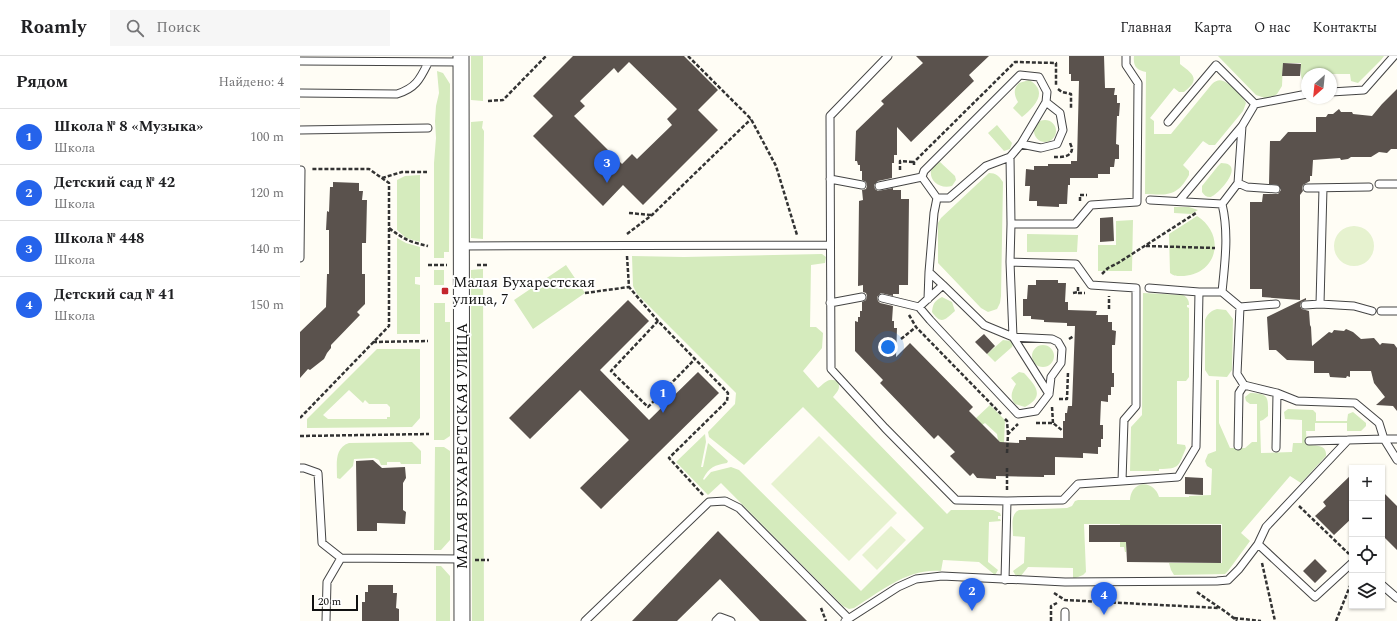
<!DOCTYPE html>
<html lang="ru">
<meta charset="utf-8">
<style>
:root{--surface:#fff;--page:#f6f6f6;--text:#202124;--muted:#757577;--line:#e0e0e0;--accent:#2563eb}
body{margin:0;font-family:Spectral,serif;background:var(--page);color:var(--text)}
.controls{position:absolute;right:12px;bottom:12px;display:grid;overflow:hidden;border-radius:0px;box-shadow:0 1px 3px #0004}
.controls button{width:36px;height:36px;display:grid;place-items:center;padding:0;border:0;border-bottom:1px solid var(--line);background:var(--surface);color:var(--text);font:20px sans-serif}
.compass{position:absolute;left:1001px;top:12px;width:36px;height:36px;border-radius:50%;background:var(--surface);box-shadow:0 1px 3px #0004;rotate:207deg}
.scale{position:absolute;left:12px;bottom:10px;width:46px;box-sizing:border-box;padding-left:4px;border:2px solid #111;border-top:0;font-size:11px;line-height:14px;white-space:nowrap;color:#111;-webkit-text-stroke:3px #fff;paint-order:stroke}
.you{position:absolute;left:588px;top:291px;width:14px;height:14px;margin:-10px;border:3px solid #fff;border-radius:50%;background:#1a73e8;box-shadow:0 0 0 6px #1a73e833}
.badge{display:grid;place-items:center;width:26px;height:26px;border-radius:50%;background:var(--accent);color:#fff;font-size:13px;font-weight:700}
.pin{position:absolute;translate:-50% -33px;filter:drop-shadow(0 1px 2px #0008)}
.pin::after{content:'';position:absolute;top:21px;width:14px;height:12px;background:inherit;clip-path:polygon(0 0,100% 0,50% 100%)}
.list{margin:0;padding:0;list-style:none}
h2{display:flex;justify-content:space-between;align-items:center;height:52px;margin:0;padding:0 16px;font-size:17px}
h2 small{font-size:13px;font-weight:400;color:var(--muted)}
.list li{display:grid;grid-template-columns:26px 1fr auto;gap:12px;align-items:center;box-sizing:border-box;height:56px;padding:0 16px;border-top:1px solid var(--line)}
.list b{display:block;font-size:15px;white-space:nowrap}
.list p{margin:0;font-size:13px;white-space:nowrap;color:var(--muted)}
.list em{font-size:13px;font-style:normal;color:var(--muted)}
.icon{flex:none;width:22px;height:22px;fill:none;stroke:currentColor;stroke-width:2;stroke-linecap:round;stroke-linejoin:round}
.map{position:relative;flex:none;width:1097px;height:565px;overflow:hidden}
header{display:flex;align-items:center;gap:24px;box-sizing:border-box;height:56px;padding:0 20px;background:var(--surface);border-bottom:1px solid var(--line)}
header strong{font-size:19px}
nav{display:flex;gap:22px;margin-inline-start:auto;font-size:14px}
.search{width:280px;height:36px;background:var(--page);display:flex;align-items:center;gap:10px;box-sizing:border-box;padding:0 14px;border-radius:0px;color:var(--muted);font-size:15px}
main{display:flex}
aside{flex:1;background:var(--surface)}
.map>svg:first-child{display:block}
.green{fill:#d5ebbd;fill-rule:evenodd}
.pitch{fill:#e6f2cf}
.building{fill:#5a524d;fill-rule:evenodd}
.lines{fill:none;stroke-linecap:round;stroke-linejoin:round}
.service-casing{stroke:#444;stroke-width:9}
.minor-casing{stroke:#444;stroke-width:17}
.path{stroke:#333;stroke-width:2.5;stroke-dasharray:4 2;stroke-linecap:butt}
.service{stroke:#fff;stroke-width:7}
.minor{stroke:#fff;stroke-width:15}
.poi-dot{fill:#c4262e;stroke:#fff;stroke-width:1.5}
.labels{text-anchor:middle;stroke-width:4;stroke-linejoin:round;paint-order:stroke}
.poi-label{font-size:15px;fill:#111;stroke:#fff;text-anchor:start}
.street-label{font-size:15px;fill:#111;stroke:#fff}
</style>
<header>
<strong>Roamly</strong>
<div class="search"><svg class="icon" aria-label="search" viewBox="0 0 24 24"><circle cx="10" cy="10" r="6"/><path d="M15 15l6 6"/></svg>Поиск</div>
<nav><a>Главная</a><a>Карта</a><a>О нас</a><a>Контакты</a></nav>
</header>
<main>
<aside>
<h2>Рядом<small>Найдено: 4</small></h2>
<ul class="list">
<li><span class="badge">1</span><div><b>Школа № 8 «Музыка»</b><p>Школа</p></div><em>100 m</em></li>
<li><span class="badge">2</span><div><b>Детский сад № 42</b><p>Школа</p></div><em>120 m</em></li>
<li><span class="badge">3</span><div><b>Школа № 448</b><p>Школа</p></div><em>140 m</em></li>
<li><span class="badge">4</span><div><b>Детский сад № 41</b><p>Школа</p></div><em>150 m</em></li>
</ul>
</aside>
<div class="map">
<svg width="1097" height="565" viewBox="0 0 1097 565">
<rect width="100%" height="100%" fill="#fffdf5"/>
<!-- green -->
<path class="green" d="M171,0H183V45L171,44Z
M834,0H880V8C893,18 901,23 884,36H879L874,32L850,62L854,65V78H871L912,28C921,19 928,28 936,34C939,38 944,42 946,47L943,55L915,89H909L903,85L883,109L889,115V119C877,141 867,139 845,138L846,16C836,14 833,10 834,0Z
M918,0H1084L1081,4L1058,27L1051,25L1050,18H1007V29C999,24 1001,15 1001,7H983L982,30L977,38L974,40L965,42L956,39Z
M137,15L143,17L150,28L149,196H144V202H134V107L136,82L135,65L136,50L139,37Z
M729,24C749,35 735,51 722,61L713,52L718,46C714,39 713,33 719,27Z
M734 75a11 11 0 1 1 22 0a11 11 0 1 1-22 0Z
M183,65L182,72L184,75L183,183L171,182V66Z
M697,69L712,87L710,93L704,95L688,77Z
M640,106L655,120L656,124L652,130C633,135 622,113 640,106Z
M921,107C948,107 916,141 910,141C906,141 904,139 902,136V130L918,110Z
M689,117C696,117 699,120 703,126L701,240L700,247L697,253L688,256L681,252L638,207V167L641,162Z
M120,119V186L106,182L97,174V124L105,120Z
M874,151H889L898,154L891,158L874,157Z
M897,160C927,179 917,220 881,220C876,220 874,220 870,217L869,178Z
M833,164L832,215H798V189H816V165Z
M727,178L778,179L777,196H727Z
M97,182L106,187L120,191V221H115V228L120,229V278H97Z
M522,198L526,201L525,207L511,209L510,271H516L523,277L522,292L503,315L518,332C525,327 529,320 538,326C541,333 537,336 533,341L647,458L651,454H693L700,457L701,460H698V463H700L701,465L689,466L688,506L698,514L695,519L679,506L643,504L641,515C608,512 581,535 554,552L549,553L543,550L421,427L408,439L376,406L405,378L406,386L401,411H403L408,387L428,405L427,407C415,409 409,411 403,423L404,424L411,416L431,411L439,414L561,535L624,472L503,351L444,409L409,381L408,376L435,348L436,337L337,238L333,230L332,200L384,201Z
M266,209L285,237L233,273L214,244Z
M183,213L184,565H172L171,214Z
M134,214H144V229H134Z
M843,237L883,239C887,241 889,244 889,249H887V251L889,252V321L886,325H877V388L885,389L886,392C878,410 881,413 859,413V415H830L831,371L842,359Z
M642,241L652,246L655,255C645,264 641,269 632,256C633,248 634,245 642,241Z
M134,247H145V266H150V380L144,384H134Z
M917,253L926,254L933,263L932,314L927,321L909,320L905,314V264C908,257 911,255 917,253Z
M703,284L711,285L713,288L712,291L695,306L687,298Z
M732 300a11 11 0 1 1 22 0a11 11 0 1 1-22 0Z
M77,293H120V362L112,371L7,372V363ZM49,334L63,347L65,344L69,348H87L90,351V361H87V363H28L23,359Z
M719,316L724,317C735,329 746,340 725,351L715,348C709,341 712,335 716,328L711,322Z
M916,324H919V367L930,392H945L952,386H957V348H950L946,345L945,341L950,337C970,337 968,342 968,360L963,364L960,365L961,397L992,396L993,387H1002V364L985,363L984,356L988,353L1013,354L1016,357V365H1047L1048,358L1053,356L1066,367V370L1061,375H1047V367H1015V375H1006L1007,389C1016,390 1027,388 1026,400L1001,427L990,420L941,477L950,485L928,515L925,518L874,519L871,514L869,507H922V468L826,469V496H825L824,491H820V468H784L786,516L783,519L773,523V512L728,511L720,521L716,520L713,515L724,507L725,481L713,480C713,471 710,458 719,454L767,452L772,450L775,445L778,444H830C830,441 831,437 833,434C841,423 856,429 859,441H889V440L911,439L912,413L907,410L905,405L908,398L916,395Z
M690,349L705,364L704,387L700,386L698,384L697,378L685,367L682,369L675,363Z
M112,386L121,395V408H101L100,406H87V409H81L79,404L74,402L54,403L53,410L40,423L37,422C37,408 34,392 49,387Z
M135,391H144L150,395V484L141,494H134Z
M136,510H141L150,520V565H136Z"/>
<!-- pitch -->
<path class="pitch" d="M1034 190a20 20 0 1 1 40 0a20 20 0 1 1-40 0Z
M519,380L597,457L549,505L471,428Z
M591,470L606,484L577,514L562,499Z"/>
<!-- building -->
<path class="building" d="M273,0H384L418,34L398,54L418,74L343,149L323,129L303,150L233,80L253,60L233,40ZM329,6L377,53L367,63L372,69L337,103L332,98L322,108L274,60L285,50L280,45L314,12L318,17Z
M616,0H689L669,19L674,25L611,86L597,71V99H594V107H592V122L578,125L574,129L575,133L578,135L593,132V134H601V143H609L608,229H599V238H593V240L581,237L577,241L578,245L580,247L593,250L592,265H594V272H597L596,301L610,287L673,351L669,355L700,386L719,387V384H726V381L763,382V365H765V357H767L768,350H772L775,270H767V267L744,266V264L731,263V260H723V243H727L728,229H736V224H758V227H766L765,246H768V254L797,255L796,259H808V266H812V274L816,275L815,289H812V317H814V331H811V339H808V346L801,345L800,369H803V383H801V391H798V398L783,397V402L755,401V419H744V421L696,420V423L677,422L673,417L670,420L650,400L655,396L638,379L634,383L580,327L583,324L555,295V265L558,266V261H560V255H562V246L566,244L567,240L566,237L563,236V229L558,230L559,145L563,144L562,134L566,133L567,130L566,126L562,124V115H560V109H558L557,105H555L556,75L584,48L581,45L623,7Z
M769,0H804L805,32H815L814,39H817V47H820L819,60H817L816,88L819,89V103H815L814,111H810V118H798V122H770V129H768L767,148H759V151L737,150V145H729L730,130H725L726,113L734,114V110H748V108H771V105H777L779,25H771V18H769Z
M983,7L1001,8L1000,20H982Z
M1097,33V93H1091L1087,97L1079,96L1071,101H1051L1048,103L1041,104L1040,102L1013,104L1012,120H1010V125L1003,129L1002,132L1003,135L1000,139V244L962,241V233H950V146H962L963,138H978L981,134L978,129L969,128L970,85H980L988,76H1016V61H1026L1028,58H1033L1039,53L1041,56H1052L1053,58L1072,60L1082,48Z
M33,126L59,127V135H63L62,144H67L66,187H62V218H65V248L57,256L60,259L31,289V292L27,297L24,303L10,314L8,313L0,322V276L26,251L27,218H29V174H26L27,155L29,156L30,131H33Z
M813,161L814,185L800,186V162Z
M1006,242V244L1001,246L1000,250L1002,253L1009,255L1010,269L1011,271L1012,290L1029,276L1032,277L1034,274L1044,275L1046,273L1053,276L1061,283L1074,282L1080,289L1082,287L1094,288L1097,292V355L1093,350L1076,349L1085,341L1074,327L1071,315H1050V321L1047,320L1046,322L1030,321L1029,317H1014V305L987,304L976,294H969L967,261Z
M328,244L349,265L300,314L349,364L398,316L419,337L301,453L280,432L329,384L280,334L230,383L209,362Z
M684,278L695,290L687,298L675,286Z
M73,404L82,412L105,411L106,422L103,427V454L106,456L105,468L77,467V475H57L56,405Z
M1052,418V462L1034,479L1015,460L1026,450L1023,446Z
M885,421L903,422V439L885,438Z
M1082,435L1097,450V494L1082,479Z
M789,469H921V507L827,506L826,486H789Z
M418,475L507,565H460L420,523L377,565H332Z
M1015,503L1027,515L1015,527L1003,515Z
M68,529H93V537H97L96,552L99,553V565H62V546H65V536H68Z"/>
<g class="lines">
<defs>
<path id="service" d="M588,0L530,60L531,313L585,372L656,444L707,445
M0,5L161,6
M720,19L739,21L747,36L746,46L721,88L710,101L686,110L649,142H637L622,121L624,115Z
M1031,36L1064,34L1094,0
M0,37L97,38C116,32 120,23 128,7
M868,66L916,9L955,48
M0,74L128,72
M721,88L741,92L757,88L763,74L760,57L746,46
M710,101L711,168H775L791,149L837,146L838,27L826,9V0
M0,114H1L0,202
M530,123L562,129
M938,127L947,131L976,133
M1079,128H1097
M579,130L622,121
M1007,132L1069,131
M1023,132L1020,248L1054,250L1072,255
M637,142L634,157L629,216L643,229
M850,144L922,148
M879,145L942,70
M922,148L938,127L942,70L955,48L1007,38
M922,148C929,177 925,206 922,236
M161,190L530,189
M849,232L899,236H922L940,251L937,318L944,329L977,337L997,345L1055,347L1079,367L1084,383H1097
M582,242L619,251L630,264L718,358L736,355L749,338L751,321L761,307L762,293L758,286L752,283L713,281L749,338
M628,243L629,216
M530,247L562,241
M1005,249L1020,248
M619,251L643,229L684,269L713,281L710,206L711,168
M940,251L976,248
M1081,255H1097
M1009,385L1048,384
M938,390L939,337L944,329
M976,392L977,337
M0,412H4L18,417L22,487L41,502
M822,425L878,421L896,391L899,236
M1052,507L1015,541L958,488L966,471L1048,384L1084,383L1097,404
M705,524L707,445L763,444L778,428L822,425L824,364L836,350V232L791,229L776,208L710,206
M1082,529L1097,542
M765,556V565
M26,565L27,526L41,502L162,503
M285,565L409,446L425,445L439,452L548,562
M416,565L420,561L431,565
M545,565L598,531L616,523L642,520L765,526L917,525L928,524L939,513L958,488"/>
<path id="minor" d="M161,0L162,565"/>
</defs>
<!-- service casing -->
<use href="#service" class="service-casing"/>
<!-- minor casing -->
<use href="#minor" class="minor-casing"/>
<!-- path -->
<path class="path" d="M388,0L451,63L476,110L497,179
M758,33L762,36L771,38V53
M188,45L203,44L246,0
M754,101C760,101 771,102 772,93C772,91 770,88 770,86
M614,109V106L715,6L756,7V29
M600,114V105L614,106
M82,122L102,116H127
M780,145V139H787
M329,157L351,159
M89,172C103,183 110,186 128,190
M327,178L352,159L451,63
M846,190L915,192
M327,200L329,231L358,265L428,337L427,345L369,402L403,439
M128,209H147
M177,209H188
M802,218L808,212L818,207L896,157
M778,231V237H785
M285,237L329,231
M773,237L779,236
M809,253V240
M609,259L616,271L701,358
M358,265L311,315L348,351L395,303
M601,283L616,271
M769,283L774,280
M73,286L128,285
M759,343H767L768,316
M752,351L753,367
M0,362L89,270V127L69,113H11
M705,363L707,365L708,378
M736,367H753L763,375
M0,380L129,378
M707,397L708,378L718,368
M707,434V410
M999,450L1049,498
M175,504H189
M962,507L975,565
M897,536C910,546 925,554 937,565
M754,537L765,544L919,552
M521,552L526,565
M934,562L961,565
M751,565V550L757,547
M1036,565L1052,525"/>
<!-- service -->
<use href="#service" class="service"/>
<!-- minor -->
<use href="#minor" class="minor"/>
</g>
<!-- markers -->
<rect class="poi-dot" x="141" y="231" width="8" height="8" rx="2"/>
<g class="labels">
<!-- poi labels -->
<g class="poi-label">
<text x="153" y="231">Малая Бухарестская<tspan x="153" dy="17">улица, 7</tspan></text>
</g>
<!-- street labels -->
<g class="street-label">
<text transform="translate(162 390) rotate(-90)" y="5">МАЛАЯ БУХАРЕСТСКАЯ УЛИЦА</text>
</g>
</g>
</svg>
<div class="controls">
<button>+</button>
<button>−</button>
<button><svg class="icon" aria-label="locate" viewBox="0 0 24 24"><circle cx="12" cy="12" r="6"/><path d="M12 2v4M12 18v4M2 12h4M18 12h4"/></svg></button>
<button><svg class="icon" aria-label="layers" viewBox="0 0 24 24"><path d="M12 4l9 5-9 5-9-5zM3 14l9 5 9-5"/></svg></button>
</div>
<svg class="compass" viewBox="-18 -18 36 36"><path d="M0-13l5 13h-10z" fill="#e53935"/><path d="M0 13l5-13h-10z" fill="#757577"/></svg>
<div class="scale">20 m</div>
<div class="you"></div>
<div class="pin badge" style="left:363px;top:357px">1</div>
<div class="pin badge" style="left:672px;top:555px">2</div>
<div class="pin badge" style="left:307px;top:127px">3</div>
<div class="pin badge" style="left:804px;top:559px">4</div>
</div>
</main>
